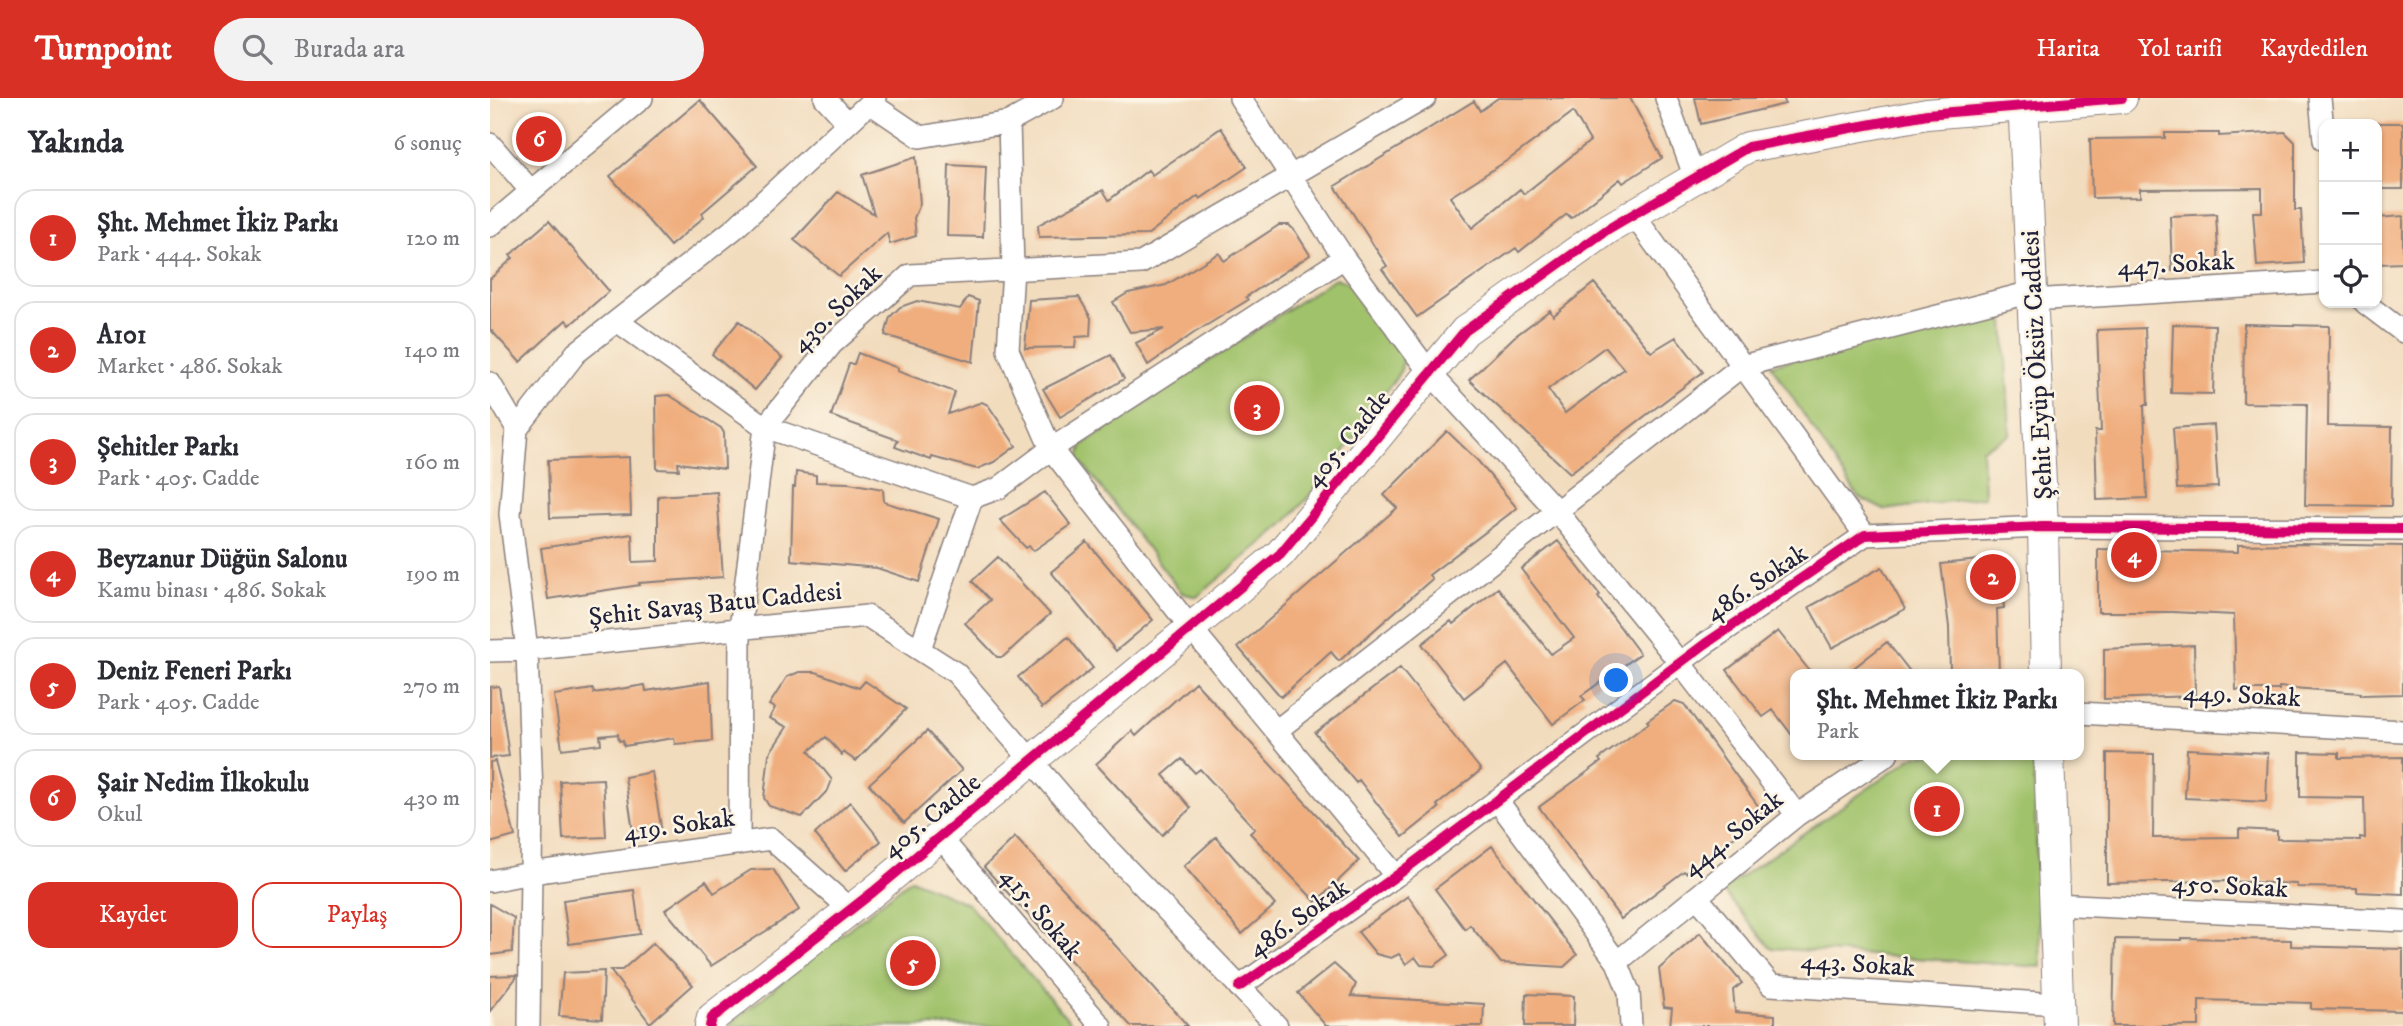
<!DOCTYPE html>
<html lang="tr">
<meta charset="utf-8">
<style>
:root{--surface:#fff;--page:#f2f2f3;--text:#2b2b33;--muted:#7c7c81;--line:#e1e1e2;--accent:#d93025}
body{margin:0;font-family:"IM FELL DW Pica",serif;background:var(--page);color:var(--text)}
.controls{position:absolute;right:21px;top:21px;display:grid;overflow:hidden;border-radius:14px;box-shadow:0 2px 5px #0004}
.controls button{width:63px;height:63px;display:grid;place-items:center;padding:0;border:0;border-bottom:2px solid var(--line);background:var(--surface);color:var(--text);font:35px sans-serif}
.you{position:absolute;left:1127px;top:583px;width:24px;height:24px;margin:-18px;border:5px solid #fff;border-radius:50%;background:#1a73e8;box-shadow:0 0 0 10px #1a73e833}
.badge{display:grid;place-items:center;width:46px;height:46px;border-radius:50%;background:var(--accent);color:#fff;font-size:23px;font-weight:700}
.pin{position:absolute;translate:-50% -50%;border:4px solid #fff;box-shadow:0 2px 7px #0006}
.popup{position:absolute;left:1300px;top:571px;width:294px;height:91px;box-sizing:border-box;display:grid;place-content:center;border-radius:14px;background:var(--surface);filter:drop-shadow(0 2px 5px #0005);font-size:23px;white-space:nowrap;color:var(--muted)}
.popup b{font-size:26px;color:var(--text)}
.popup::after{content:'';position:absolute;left:50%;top:100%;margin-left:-14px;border:14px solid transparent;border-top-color:var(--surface)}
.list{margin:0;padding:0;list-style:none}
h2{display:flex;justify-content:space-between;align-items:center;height:91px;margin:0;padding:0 28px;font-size:30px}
h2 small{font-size:23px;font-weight:400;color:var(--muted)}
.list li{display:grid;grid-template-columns:46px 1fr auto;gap:21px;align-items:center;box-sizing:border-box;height:98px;margin:0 14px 14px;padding:0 14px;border:2px solid var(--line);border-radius:21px}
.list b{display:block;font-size:26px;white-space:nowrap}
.list p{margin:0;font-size:23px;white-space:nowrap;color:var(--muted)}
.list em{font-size:23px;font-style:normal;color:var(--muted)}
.actions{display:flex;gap:14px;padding:21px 28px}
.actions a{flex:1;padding:16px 0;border:2px solid var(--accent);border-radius:21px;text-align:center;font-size:24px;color:var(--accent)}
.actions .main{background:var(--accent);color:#fff}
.icon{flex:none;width:38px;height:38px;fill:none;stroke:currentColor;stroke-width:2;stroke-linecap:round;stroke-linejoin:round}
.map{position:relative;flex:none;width:1913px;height:928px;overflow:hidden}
header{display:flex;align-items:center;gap:42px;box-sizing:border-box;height:98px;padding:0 35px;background:var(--accent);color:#fff}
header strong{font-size:33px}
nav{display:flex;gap:38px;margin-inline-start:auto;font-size:24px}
.search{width:490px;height:63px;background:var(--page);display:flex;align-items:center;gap:18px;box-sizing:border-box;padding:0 24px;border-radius:38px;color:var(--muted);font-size:26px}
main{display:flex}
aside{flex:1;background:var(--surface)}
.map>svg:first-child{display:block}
.green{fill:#a0c26b;stroke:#617253;stroke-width:2}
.building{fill:#f0ae7e;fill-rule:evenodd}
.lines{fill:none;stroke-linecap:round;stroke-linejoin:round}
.street-casing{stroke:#8a7f7c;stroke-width:24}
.secondary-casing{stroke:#8a7f7c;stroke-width:32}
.street{stroke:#fff;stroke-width:21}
.secondary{stroke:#fff;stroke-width:30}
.cycleway-casing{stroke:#fcf5e5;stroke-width:15}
.cycleway{stroke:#d6006c;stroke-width:10}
.labels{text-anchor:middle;stroke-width:5;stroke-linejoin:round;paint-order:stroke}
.street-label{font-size:26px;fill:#22223b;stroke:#fcf5e5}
</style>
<header>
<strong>Turnpoint</strong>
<div class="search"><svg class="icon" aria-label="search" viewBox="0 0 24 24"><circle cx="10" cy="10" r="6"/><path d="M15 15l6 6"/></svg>Burada ara</div>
<nav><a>Harita</a><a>Yol tarifi</a><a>Kaydedilen</a></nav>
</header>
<main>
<aside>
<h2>Yakında<small>6 sonuç</small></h2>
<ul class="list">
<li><span class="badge">1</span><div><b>Şht. Mehmet İkiz Parkı</b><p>Park · 444. Sokak</p></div><em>120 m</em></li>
<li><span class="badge">2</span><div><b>A101</b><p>Market · 486. Sokak</p></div><em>140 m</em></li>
<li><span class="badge">3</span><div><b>Şehitler Parkı</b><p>Park · 405. Cadde</p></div><em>160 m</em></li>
<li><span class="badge">4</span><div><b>Beyzanur Düğün Salonu</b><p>Kamu binası · 486. Sokak</p></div><em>190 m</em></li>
<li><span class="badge">5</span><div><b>Deniz Feneri Parkı</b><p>Park · 405. Cadde</p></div><em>270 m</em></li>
<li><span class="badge">6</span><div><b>Şair Nedim İlkokulu</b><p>Okul</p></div><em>430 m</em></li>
</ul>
<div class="actions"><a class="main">Kaydet</a><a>Paylaş</a></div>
</aside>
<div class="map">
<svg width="1913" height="928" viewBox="0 0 1913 928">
<rect width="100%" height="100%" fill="#fcf5e5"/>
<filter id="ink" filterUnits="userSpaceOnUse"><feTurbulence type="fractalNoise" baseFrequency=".0143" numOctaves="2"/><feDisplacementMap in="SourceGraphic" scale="14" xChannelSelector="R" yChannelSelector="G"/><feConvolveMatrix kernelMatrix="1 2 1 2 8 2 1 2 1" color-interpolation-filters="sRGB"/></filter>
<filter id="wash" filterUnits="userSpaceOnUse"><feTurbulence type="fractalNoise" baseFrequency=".00686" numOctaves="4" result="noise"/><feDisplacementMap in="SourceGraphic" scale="28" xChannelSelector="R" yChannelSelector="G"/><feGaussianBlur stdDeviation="1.57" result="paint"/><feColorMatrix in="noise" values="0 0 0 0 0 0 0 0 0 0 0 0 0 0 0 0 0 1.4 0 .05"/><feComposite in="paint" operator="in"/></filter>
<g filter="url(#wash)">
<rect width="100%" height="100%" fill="#f2dcbe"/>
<!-- green -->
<path class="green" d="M845,180L867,188L913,260L911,272L838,377L795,425L707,499L692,495L589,361L592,347Z
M1506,213L1514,222L1520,337L1492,351L1494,399L1394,412L1368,399L1281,267Z
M1426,657H1543L1551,869L1281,850L1232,792Z
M421,781L478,806L584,928H241V925Z"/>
<g id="blocks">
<!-- building -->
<path class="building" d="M1008,0H1140L1172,60L1133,85L1130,81L1081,120L1077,116L1029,154L1026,150L927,219L892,171L897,168L845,88L984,3L990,13ZM1083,14L1100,43L1034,96L1030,91L982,130L960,99L1021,60Z
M1205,0H1294L1295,6L1211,26Z
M210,2L267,68L212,115L214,119L180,148L120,78Z
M1887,25H1913V91H1887Z
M731,30L757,69L710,101L708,98L657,137L549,139L548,127L613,92L619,102L658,72L662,77Z
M1795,34L1805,44V112H1811L1814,165L1767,168L1763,114H1772V90L1650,91V99L1602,100L1600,41L1675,40V35H1729V38Z
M426,59L430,106L424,120L426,138L400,146L397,135L349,178L304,142L348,94L384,116L372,77Z
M459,67L496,69L493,139L457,138Z
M1726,116L1729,171L1682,173L1680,118Z
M1913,118V165L1887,166V120Z
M59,123L119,193L80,227L76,222L30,264L0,231V181L23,160L20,157Z
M789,127H799L805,133L820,157L756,199L758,202L704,235L658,267L646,245L674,231L640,234L623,204L638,195L676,187L729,155L734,163Z
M1104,185L1161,254L1186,239L1213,274L1080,375L979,282L1024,239L1060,212L1063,218ZM1115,249L1134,271L1075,315L1058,291Z
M478,199L489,203L483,264L395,237L400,219L410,209L427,203L470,211Z
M589,199L601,220L600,238L586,239L585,249L535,250L539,202Z
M249,223L292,260L265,292L222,256Z
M1683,226L1725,227L1723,296L1681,295Z
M1754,226L1839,228L1838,328L1902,329L1901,408L1815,407L1817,306L1753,305Z
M1655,230L1658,307H1654L1657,400L1607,402L1605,333H1611L1607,232Z
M368,255L408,270L407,273L465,294L458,316L492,304L498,307L526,348L504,364L487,371L442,359L441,362L405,349L408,342L341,318L359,266H364Z
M621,257L634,281L570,319L553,291Z
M179,297L231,330L234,335L235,371L188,365L189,372L167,371L166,298Z
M1724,327L1728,389L1687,391L1683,330Z
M957,333L988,363L1027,410L939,477L942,481L849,563L841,554L791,599L748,549L907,410L894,397Z
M139,359L141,417L60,420L58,362Z
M306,374L326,377V384L359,385L393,391L394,404L449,421L429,484L387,470L301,462L303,389H305Z
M227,394L233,479L149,485L150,487L58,501L51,450L142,436L143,464L168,463V398Z
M555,394L581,427L543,453L539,448L536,450L510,422Z
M1068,443L1110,497L1108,499L1150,556L1091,598L1095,602L1063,626L1017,566L974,600L932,546L961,523L963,526L1008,490L1061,556L1084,540L1031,471Z
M597,444L663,522L626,553L561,474Z
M1811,446L1913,448V596L1871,597V595L1789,589V592H1746L1744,517L1682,514H1608V451L1748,454V447Z
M508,459L560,516L513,559H507L475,525L500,502L482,483Z
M1508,460L1514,510L1507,511L1509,576H1460L1459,529L1451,466Z
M1392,469L1415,511L1342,550L1319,509Z
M1288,533L1322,576H1305V641L1283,612L1273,619L1237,572Z
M578,539L603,570L552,610L528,579Z
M1397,544L1422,576H1356Z
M1704,547L1705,598L1614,601V551Z
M910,570L991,672L947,707L949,710L913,739L869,682L866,685L825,635Z
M309,574H326L369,590L375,583L416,611L366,663L353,654L352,657L336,639L319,653L342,682L338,692L312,719L279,708L274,700L279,656L297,629L279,620L285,610L279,607L297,579Z
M220,583L222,643L185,646L184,640L134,648L133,642L129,643L128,636L110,638L111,646L72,651L64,597L103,591L104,595L155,587L156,593Z
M705,584L869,763L826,804L760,735L765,731L710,671L705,675L692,661L673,677L701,710L672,737L606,666L642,633L646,638Z
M9,588L19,658L0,660V589Z
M1185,603L1194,606L1274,716L1196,775L1194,773L1131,821L1049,709L1111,664L1109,661L1159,625L1157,623Z
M437,633L472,672L414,725L379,686Z
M1697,651L1778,655L1776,704L1695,700Z
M1810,654L1849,655V660L1913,659V796L1867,794V790L1807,789V786L1733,783L1617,785V655L1664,656L1663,740L1749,739V731L1787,733V741L1870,742V739L1875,740L1874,700L1810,699Z
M5,663L25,738L0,745V664Z
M162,674L171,729L143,733L135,679Z
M113,681L116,739L73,741L70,683Z
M360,704L391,743L355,773L325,736Z
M525,739L596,815L698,928H641L494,769Z
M726,739L785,807L752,836L694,768Z
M1002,748L1087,857L1074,869L1011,865L980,827L975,831L945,791Z
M283,771L309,812L221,868L175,812L216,783L224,795L261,772Z
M144,792L150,836L79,846L73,802Z
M918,798L959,857L944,868L931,867L925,859L916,866L909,856L901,860L886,856L868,834Z
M0,806L24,820L22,854L0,857Z
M1210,835L1252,885L1243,892L1245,914L1285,917V928H1180L1182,910L1174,909L1169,871Z
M1692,840L1801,842V848L1913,851V913L1821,911V905L1709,902V928H1623L1625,841L1692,842Z
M163,845L203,887L160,925L120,872H132Z
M844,866L866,886L861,898L994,906L993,928H836L808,895Z
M114,873L112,921L69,918L73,875Z
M27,877L26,880L0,913V878Z
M1036,896L1084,898L1083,928H1035Z"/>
</g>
</g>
<g filter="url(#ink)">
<use href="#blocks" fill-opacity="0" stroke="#8a7f7c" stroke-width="2"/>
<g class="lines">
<defs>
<path id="street" d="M335,0L358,25
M750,0L854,160L940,275L1066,412L1190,565L1307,717
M1176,0L1205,80
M1830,0L1834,42
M380,5L430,39L519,24L563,0
M519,24L523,171L518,252L561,351L701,530L906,778
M0,46L41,93L152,0
M1143,116L1375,437
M0,128L41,93
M1542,202L1834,184
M1875,205L1913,234
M127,223L275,329L482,400L509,390L561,351L854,160
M0,285L27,331L20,416L37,552L42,698L39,928
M27,331L86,255L244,131L385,0
M430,551L482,400
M0,553L37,552L377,518L466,575L617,750L787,928
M1589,615L1913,633
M786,633L1252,268L1542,194
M1007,702L1127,864L1139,894L1141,928
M450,739L611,928
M249,746L250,531L275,329L342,246L420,177L651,165L935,0
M0,783L41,775L281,741L361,812
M1207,799L1281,887L1568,906
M1564,806L1913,823
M1127,864L1307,717L1397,657
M749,889L906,778L1215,546L1375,437L1553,429L1913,431"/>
<path id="secondary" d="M1533,0L1553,429L1556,576
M1559,657L1569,928
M220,928L222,920L383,794L790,456L975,233L1118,131L1258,49L1437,16L1632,0"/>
</defs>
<!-- street casing -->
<use href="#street" class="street-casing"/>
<!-- secondary casing -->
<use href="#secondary" class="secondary-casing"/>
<!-- street -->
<use href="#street" class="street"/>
<!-- secondary -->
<use href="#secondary" class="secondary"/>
<defs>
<path id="cycleway" d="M749,889L906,778L1215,546L1375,437L1553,429L1913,431
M220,928L222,920L383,794L790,456L975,233L1118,131L1258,49L1437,16L1632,0"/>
</defs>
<!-- cycleway casing -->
<use href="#cycleway" class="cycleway-casing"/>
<!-- cycleway -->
<use href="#cycleway" class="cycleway"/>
</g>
</g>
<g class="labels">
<!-- street labels -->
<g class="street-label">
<text transform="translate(1686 165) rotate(-3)" y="9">447. Sokak</text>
<text transform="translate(346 210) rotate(-44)" y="9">430. Sokak</text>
<text transform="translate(1546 267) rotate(-93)" y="9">Şehit Eyüp Öksüz Caddesi</text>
<text transform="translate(857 340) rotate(-50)" y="9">405. Cadde</text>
<text transform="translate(1266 484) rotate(-34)" y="9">486. Sokak</text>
<text transform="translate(225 505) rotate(-6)" y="9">Şehit Savaş Batu Caddesi</text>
<text transform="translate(1752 596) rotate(3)" y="9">449. Sokak</text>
<text transform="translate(441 717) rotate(-39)" y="9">405. Cadde</text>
<text transform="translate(189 726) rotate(-8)" y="9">419. Sokak</text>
<text transform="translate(1242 735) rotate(-39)" y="9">444. Sokak</text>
<text transform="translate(1740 787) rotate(3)" y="9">450. Sokak</text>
<text transform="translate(552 815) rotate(50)" y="9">415. Sokak</text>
<text transform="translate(808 819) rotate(-35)" y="9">486. Sokak</text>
<text transform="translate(1368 865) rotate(4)" y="9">443. Sokak</text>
</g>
</g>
</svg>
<div class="controls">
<button>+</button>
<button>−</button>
<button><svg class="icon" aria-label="locate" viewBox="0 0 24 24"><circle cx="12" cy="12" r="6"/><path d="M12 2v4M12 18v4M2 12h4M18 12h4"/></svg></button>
</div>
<div class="you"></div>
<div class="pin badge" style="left:1447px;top:711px">1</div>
<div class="popup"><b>Şht. Mehmet İkiz Parkı</b>Park</div>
<div class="pin badge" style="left:1503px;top:479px">2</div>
<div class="pin badge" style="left:767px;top:310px">3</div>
<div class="pin badge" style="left:1644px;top:457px">4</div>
<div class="pin badge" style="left:423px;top:865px">5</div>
<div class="pin badge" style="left:49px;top:41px">6</div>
</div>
</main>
